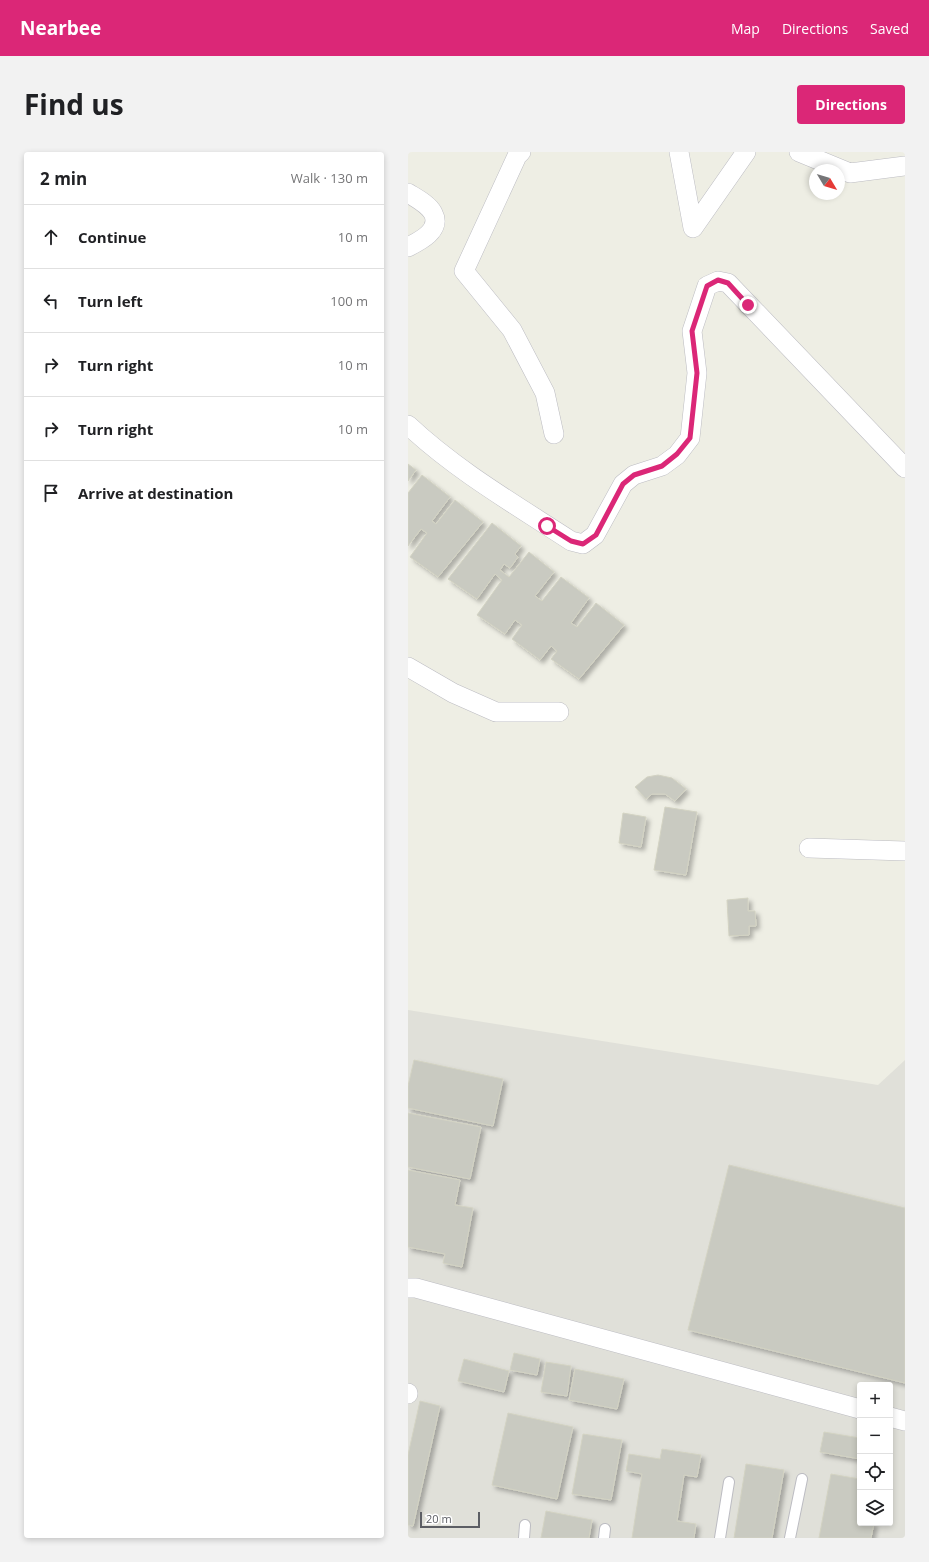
<!DOCTYPE html>
<meta charset="utf-8">
<style>
:root{--surface:#fff;--page:#f2f2f2;--text:#202124;--muted:#757577;--line:#e0e0e0;--accent:#db2777}
body{margin:0;font-family:"Open Sans",sans-serif;background:var(--page);color:var(--text)}
.controls{position:absolute;right:12px;bottom:12px;display:grid;overflow:hidden;border-radius:4px;box-shadow:0 2px 6px #0003}
.controls button{width:36px;height:36px;display:grid;place-items:center;padding:0;border:0;border-bottom:1px solid var(--line);background:var(--surface);color:var(--text);font:20px sans-serif}
.compass{position:absolute;left:401px;top:12px;width:36px;height:36px;border-radius:50%;background:var(--surface);box-shadow:0 2px 6px #0003;rotate:128deg}
.scale{position:absolute;left:12px;bottom:10px;width:60px;box-sizing:border-box;padding-left:4px;border:2px solid #5c5e64;border-top:0;font-size:11px;line-height:14px;white-space:nowrap;color:#5c5e64;-webkit-text-stroke:3px #fff;paint-order:stroke}
.stop{position:absolute;width:12px;height:12px;margin:-9px;border:3px solid #db2777;border-radius:50%;background:#fff}
.stop.end{background:#db2777;border-color:#fff;box-shadow:0 1px 4px #0008}
.list{margin:0;padding:0;list-style:none}
h2{display:flex;justify-content:space-between;align-items:center;height:52px;margin:0;padding:0 16px;font-size:17px}
h2 small{font-size:13px;font-weight:400;color:var(--muted)}
.list li{display:grid;grid-template-columns:26px 1fr auto;gap:12px;align-items:center;box-sizing:border-box;height:64px;padding:0 16px;border-top:1px solid var(--line)}
.list b{display:block;font-size:15px;white-space:nowrap}
.list em{font-size:13px;font-style:normal;color:var(--muted)}
.icon{flex:none;width:22px;height:22px;fill:none;stroke:currentColor;stroke-width:2;stroke-linecap:round;stroke-linejoin:round}
.map{position:relative;flex:none;width:497px;height:1386px;overflow:hidden;border-radius:4px}
header{display:flex;align-items:center;gap:24px;box-sizing:border-box;height:56px;padding:0 20px;background:var(--accent);color:#fff}
header strong{font-size:19px}
nav{display:flex;gap:22px;margin-inline-start:auto;font-size:14px}
.intro{display:flex;align-items:center;justify-content:space-between;box-sizing:border-box;height:96px;padding:0 24px}
h1{margin:0;font-size:28px}
.button{padding:10px 18px;border-radius:4px;background:var(--accent);color:#fff;font-size:14px;font-weight:700}
main{display:flex;gap:24px;padding:0 24px}
aside{flex:1;background:var(--surface);border-radius:4px;box-shadow:0 2px 6px #0003}
.map>svg:first-child{display:block}
.industrial{fill:#e0e0d9;fill-rule:evenodd}
.building{fill:#c9cac1;stroke:#d3d3c3;filter:url(#shadow)}
.lines{fill:none;stroke-linecap:round;stroke-linejoin:round}
.lane-casing{stroke:#bcbcc2;stroke-width:12}
.street-casing{stroke:#bcbcc2;stroke-width:20}
.lane{stroke:#fff;stroke-width:10}
.street{stroke:#fff;stroke-width:19}
.route{stroke:#db2777;stroke-width:5}
</style>
<header>
<strong>Nearbee</strong>
<nav><a>Map</a><a>Directions</a><a>Saved</a></nav>
</header>
<div class="intro"><h1>Find us</h1><a class="button">Directions</a></div>
<main>
<aside>
<h2>2 min<small>Walk · 130 m</small></h2>
<ul class="list">
<li><svg class="icon" aria-label="ahead" viewBox="0 0 24 24"><path d="M12 20V5M6 11l6-6 6 6"/></svg><div><b>Continue</b></div><em>10 m</em></li>
<li><svg class="icon" aria-label="left" viewBox="0 0 24 24"><path d="M17 20v-9H6M10 6l-5 5 5 5"/></svg><div><b>Turn left</b></div><em>100 m</em></li>
<li><svg class="icon" aria-label="right" viewBox="0 0 24 24"><path d="M7 20v-9h11M14 6l5 5-5 5"/></svg><div><b>Turn right</b></div><em>10 m</em></li>
<li><svg class="icon" aria-label="right" viewBox="0 0 24 24"><path d="M7 20v-9h11M14 6l5 5-5 5"/></svg><div><b>Turn right</b></div><em>10 m</em></li>
<li><svg class="icon" aria-label="arrive" viewBox="0 0 24 24"><path d="M6 21V4h12l-3 4 3 4H6"/></svg><div><b>Arrive at destination</b></div></li>
</ul>
</aside>
<div class="map">
<svg width="497" height="1386" viewBox="0 0 497 1386">
<defs>
<filter id="shadow"><feDropShadow dx="3.5" dy="3.5" stdDeviation="2" flood-color="#0004"/></filter>
</defs>
<rect width="100%" height="100%" fill="#eeeee4"/>
<!-- industrial -->
<path class="industrial" d="M0,858L470,933L497,908V1386H0ZM452,1233H482V1371H452Z"/>
<!-- building -->
<path class="building" d="M0,312L8,318L0,329Z
M14,323L42,345L24,369L28,372L47,348L75,370L30,425L2,405L19,381L13,377L0,394V341Z
M84,371L113,394L107,402L110,405L102,416L96,412L92,418L101,425L121,400L146,420L127,444L134,449L153,425L181,446L163,471L169,475L188,451L216,473L171,527L143,507L149,499L143,494L132,508L104,487L114,473L107,468L97,482L69,463L94,428L87,422L69,447L40,427Z
M250,623L264,626L278,637L267,649L257,642H244L238,647L227,635L239,625Z
M257,655L289,660L278,723L246,718Z
M215,661L238,665L233,695L211,691Z
M340,746V759H347L348,774H341V783L321,784L319,748Z
M6,908L95,927L85,974L0,956V934Z
M0,961L73,975L62,1027L0,1015Z
M321,1013L497,1056V1231L280,1178Z
M0,1018L52,1028L47,1053L65,1056L54,1115L35,1111L37,1102L0,1095Z
M106,1201L132,1207L129,1223L102,1218Z
M56,1207L101,1219L96,1240L50,1229Z
M138,1210L163,1214L159,1244L133,1240Z
M167,1217L216,1227L209,1257L161,1248Z
M12,1249L32,1254L5,1374L0,1373V1303Z
M100,1261L165,1275L149,1347L84,1333Z
M416,1280L452,1286V1307L412,1300Z
M175,1282L214,1288L203,1348L164,1342Z
M254,1297L293,1303L289,1325L276,1323L269,1369L288,1372L286,1386H224L234,1322L218,1319L221,1302L252,1307Z
M338,1312L376,1318L364,1386H326Z
M423,1322L452,1327V1371H466L463,1386H411Z
M138,1359L184,1368L181,1386H133Z"/>
<g class="lines">
<defs>
<path id="lane" d="M116,1386L117,1373
M196,1386L197,1377
M312,1386L321,1330
M382,1386L394,1327"/>
<path id="street" d="M113,0L109,4L56,119L104,178L137,241L146,282
M271,0L285,76L338,0
M391,0L442,21L497,14
M0,41C8,46 20,52 25,61C34,78 12,89 0,95
M0,273C49,319 108,353 163,389L175,392L187,383L215,332L226,323L254,314L269,303L282,286L289,221L284,179L299,134L310,129L320,131L497,316
M0,515L45,541L88,560H151
M401,696L497,699
M0,1136H8L452,1257
M0,1242V1241
M482,1265L497,1269"/>
</defs>
<!-- lane casing -->
<use href="#lane" class="lane-casing"/>
<!-- street casing -->
<use href="#street" class="street-casing"/>
<!-- lane -->
<use href="#lane" class="lane"/>
<!-- street -->
<use href="#street" class="street"/>
</g>
<g class="lines">
<!-- route -->
<path class="route" d="M139,374L163,389L175,392L188,383L215,332L226,323L254,314L269,302L282,286L289,221L284,179L299,134L310,128L320,131L340,153"/>
</g>
</svg>
<div class="controls">
<button>+</button>
<button>−</button>
<button><svg class="icon" aria-label="locate" viewBox="0 0 24 24"><circle cx="12" cy="12" r="6"/><path d="M12 2v4M12 18v4M2 12h4M18 12h4"/></svg></button>
<button><svg class="icon" aria-label="layers" viewBox="0 0 24 24"><path d="M12 4l9 5-9 5-9-5zM3 14l9 5 9-5"/></svg></button>
</div>
<svg class="compass" viewBox="-18 -18 36 36"><path d="M0-13l5 13h-10z" fill="#e53935"/><path d="M0 13l5-13h-10z" fill="#757577"/></svg>
<div class="scale">20 m</div>
<div class="stop" style="left:139px;top:374px"></div>
<div class="stop end" style="left:340px;top:153px"></div>
</div>
</main>
